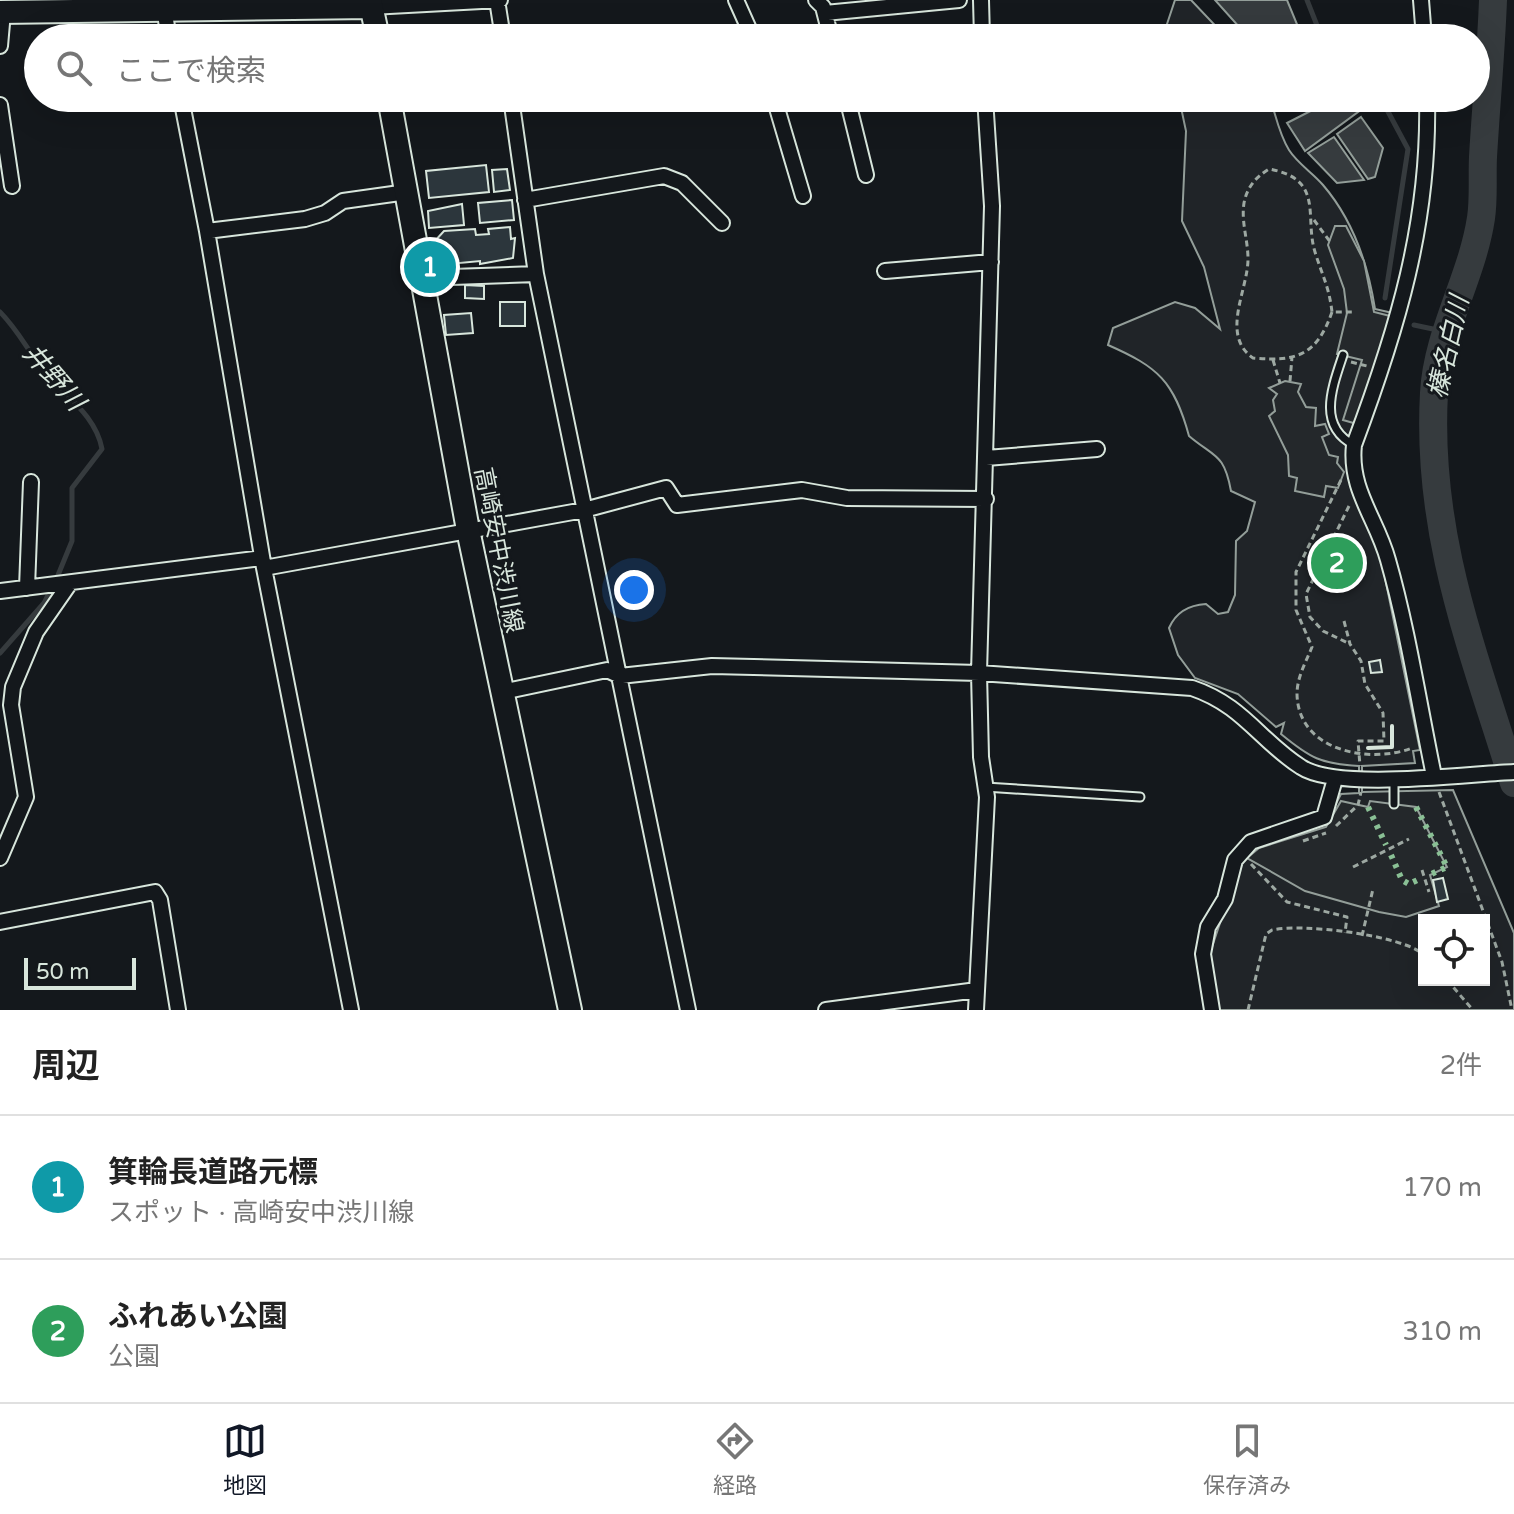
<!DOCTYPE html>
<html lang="ja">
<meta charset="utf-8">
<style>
:root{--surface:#fff;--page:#f2f2f2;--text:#222;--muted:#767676;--line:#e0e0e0;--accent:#111827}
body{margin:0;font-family:"Varela Round","Noto Sans JP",sans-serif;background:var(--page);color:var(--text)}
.controls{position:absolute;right:24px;bottom:24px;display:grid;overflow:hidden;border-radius:0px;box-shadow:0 8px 32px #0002}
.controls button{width:72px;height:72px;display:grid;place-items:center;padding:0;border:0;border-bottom:2px solid var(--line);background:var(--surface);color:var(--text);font:40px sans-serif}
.scale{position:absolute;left:24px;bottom:20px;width:112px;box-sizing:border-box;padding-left:8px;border:4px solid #d8e6dc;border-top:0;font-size:22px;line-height:28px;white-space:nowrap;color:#d8e6dc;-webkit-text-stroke:6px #14181c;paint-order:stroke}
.you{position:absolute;left:634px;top:590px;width:28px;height:28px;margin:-20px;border:6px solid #fff;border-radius:50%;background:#1a73e8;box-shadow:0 0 0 12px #1a73e833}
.badge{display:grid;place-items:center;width:52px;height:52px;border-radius:50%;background:var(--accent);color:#fff;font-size:26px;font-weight:700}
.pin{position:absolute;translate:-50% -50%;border:4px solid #fff;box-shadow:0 2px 8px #0006}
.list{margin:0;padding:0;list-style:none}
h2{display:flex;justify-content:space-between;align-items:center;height:104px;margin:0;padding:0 32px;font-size:34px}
h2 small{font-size:26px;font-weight:400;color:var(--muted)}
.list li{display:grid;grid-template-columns:52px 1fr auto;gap:24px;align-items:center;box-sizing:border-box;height:144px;padding:0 32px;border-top:2px solid var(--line)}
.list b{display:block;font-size:30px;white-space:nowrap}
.list p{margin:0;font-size:26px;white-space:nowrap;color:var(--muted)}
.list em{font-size:26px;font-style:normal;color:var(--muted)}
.icon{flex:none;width:44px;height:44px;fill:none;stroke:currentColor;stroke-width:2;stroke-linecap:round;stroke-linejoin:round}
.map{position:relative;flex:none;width:1514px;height:1010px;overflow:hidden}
.search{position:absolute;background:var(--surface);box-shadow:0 8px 32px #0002;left:24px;right:24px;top:24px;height:88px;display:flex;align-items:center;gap:20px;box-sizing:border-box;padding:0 28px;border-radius:44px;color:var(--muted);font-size:30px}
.sheet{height:392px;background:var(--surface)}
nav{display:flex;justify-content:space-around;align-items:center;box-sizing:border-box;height:112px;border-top:2px solid var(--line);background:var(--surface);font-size:22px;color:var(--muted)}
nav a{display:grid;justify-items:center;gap:4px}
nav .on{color:var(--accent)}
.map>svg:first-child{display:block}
.green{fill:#202428;stroke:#939e99;stroke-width:2;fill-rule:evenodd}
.parking{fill:#24282b;stroke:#939e99;stroke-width:2}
.water{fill:#363b3e;stroke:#939e99;stroke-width:2}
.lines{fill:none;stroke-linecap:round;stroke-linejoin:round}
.stream{stroke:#363b3e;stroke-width:5}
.river{stroke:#363b3e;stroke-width:28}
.building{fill:#2c363c;stroke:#d8e6dc;stroke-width:2}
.service-casing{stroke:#d8e6dc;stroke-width:11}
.minor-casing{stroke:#d8e6dc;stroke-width:18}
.primary-casing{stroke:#d8e6dc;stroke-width:26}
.path{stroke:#9da8a2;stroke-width:3;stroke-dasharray:6 4;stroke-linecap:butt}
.service{stroke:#14181c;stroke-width:7}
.minor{stroke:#14181c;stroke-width:14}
.primary{stroke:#14181c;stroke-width:22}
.hedge{stroke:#8ac095;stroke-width:6;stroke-dasharray:4 6;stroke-linecap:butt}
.wall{stroke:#d8e6dc;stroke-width:4}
.labels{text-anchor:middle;stroke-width:6;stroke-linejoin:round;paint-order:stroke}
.street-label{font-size:24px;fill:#d8e6dc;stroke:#14181c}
.water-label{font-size:26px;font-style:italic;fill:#d8e6dc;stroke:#14181c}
</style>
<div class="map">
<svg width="1514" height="1010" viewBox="0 0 1514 1010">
<rect width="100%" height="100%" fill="#14181c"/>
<!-- green -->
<path class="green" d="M1175,0H1191L1227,38H1167L1166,27Z
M1179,98H1270C1276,116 1279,134 1289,150C1298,164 1313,173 1323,185C1353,220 1368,264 1375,309L1397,314L1347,460L1352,487L1380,553L1420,750L1413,751L1415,763L1362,766V792L1453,790L1514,933V1010H1217L1210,953L1242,857L1257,845L1327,821L1341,794L1359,793V766C1321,764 1310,758 1281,734L1284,723L1276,727L1238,694L1195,678L1178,655L1169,628C1176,612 1189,605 1206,604L1218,614L1228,612L1235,595L1236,541L1247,531L1255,502L1231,491C1224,453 1215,458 1189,436C1174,381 1158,367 1108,345L1113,328L1175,302L1195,308L1220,329L1204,267L1182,221L1186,131ZM1424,920H1484V980H1424Z"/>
<!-- parking -->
<path class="parking" d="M1335,226H1346L1364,261L1374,312L1394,317L1357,424L1343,420L1362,360L1337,354L1347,313L1344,289L1328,245Z
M1285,381L1301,384L1298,392L1306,407L1316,408L1315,426L1325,424L1329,434L1322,437L1329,455L1338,457L1337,463L1344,472L1338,488L1326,486L1324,497L1295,491L1297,478L1289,476L1288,455L1269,416L1275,411L1273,400L1277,394L1269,388Z
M1341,801L1368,807L1370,801L1416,807L1447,867L1430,875L1439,906L1406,917L1379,912L1305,891L1247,858L1259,848L1326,827Z"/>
<!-- water -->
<path class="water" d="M1215,0H1287L1301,34L1292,38H1249Z
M1336,98L1358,112L1305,151L1287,123Z
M1361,117L1383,148L1375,177L1368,179L1337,134Z
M1334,137L1364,180L1337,183L1308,153Z"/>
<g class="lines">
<!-- stream -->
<path class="stream" d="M1307,0L1322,38
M1371,98L1385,106L1408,149L1385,298
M0,312C17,329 27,349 42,368C63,394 96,415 102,449L72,488V541L56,580
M1414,325L1447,332
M0,653L44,603L51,589"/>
<!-- river -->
<path class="river" d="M1493,0C1491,53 1486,105 1483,157C1482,177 1484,199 1481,218C1472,278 1437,333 1434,393C1426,535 1473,650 1514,783"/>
</g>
<!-- building -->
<path class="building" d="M486,165L489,192L429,198L426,171Z
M507,169L510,190L494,192L492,170Z
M512,200L514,220L480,223L478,203Z
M462,204L464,225L429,228L428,211Z
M510,227L511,239L515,238L513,258L480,264V261L449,264L434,254V242L444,231L475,229L476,235L489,234L488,229Z
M465,285L484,286V299L465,298Z
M500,302H525V326H500Z
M471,313L473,333L446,335L444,315Z
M1380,660L1382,672L1371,673L1369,662Z
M1443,878L1448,899L1437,902L1433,880Z"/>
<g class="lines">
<defs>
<path id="service" d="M1343,355C1332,388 1317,426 1354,445
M985,787L1140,797
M1394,804V778"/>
<path id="minor" d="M497,0L503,38
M736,0L753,38
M816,0L823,7L831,38
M981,0L982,38
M1421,0L1424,38
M163,3L169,38
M371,7L500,0
M825,13L959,0
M0,46L3,12
M181,98L207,231L264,568L351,1010
M511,98L536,274L688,1010
M774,98L803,196
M847,98L866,175
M1427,98C1430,223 1397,330 1354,445C1349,490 1377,519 1388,560C1408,630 1419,704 1434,776
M0,105L12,186
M525,200L664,176L682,183L722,223
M207,231L305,219L325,213L343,201L407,192
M885,271L991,262
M423,278L536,274
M986,458L1097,449
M264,568L584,510L666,488L677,505L802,490L847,498L986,499
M27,588L31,482
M0,591L262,558
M502,692L607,670L620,676L712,666L979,673L1192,688C1243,705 1260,741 1301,767C1337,791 1467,774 1514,772
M0,858L26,797L11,705L13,687L36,632L70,583
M0,922L155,892L160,900L178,1010
M826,1010L977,990
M976,1010L987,797L981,757L979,673L992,206L985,98
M1212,1010L1203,954L1208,927L1225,899L1235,860L1251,842L1324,817L1335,779"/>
<path id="primary" d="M370,0L378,38
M0,12L371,7
M389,98L468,530L570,1010"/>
</defs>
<!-- service casing -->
<use href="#service" class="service-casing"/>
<!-- minor casing -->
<use href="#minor" class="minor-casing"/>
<!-- primary casing -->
<use href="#primary" class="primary-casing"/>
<!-- path -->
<path class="path" d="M1314,220L1331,243
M1332,312C1317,355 1297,362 1253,358C1220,335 1248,290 1248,259C1248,240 1241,222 1244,203C1247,187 1256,177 1269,169C1325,179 1304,217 1315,252C1322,275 1329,286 1332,312H1352
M1273,360L1280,383
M1351,362L1367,366
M1290,381L1292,357
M1341,480L1296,572V610L1312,647C1306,662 1297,677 1297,694C1298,752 1371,764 1412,748
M1349,506L1306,594L1310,617L1323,631L1350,644
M1344,621L1350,644L1361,661L1365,684L1383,713L1384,741H1358L1360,766
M1439,792L1502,962L1512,1010
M1336,826L1358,805L1361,792
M1303,841L1326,833
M1251,864L1287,902L1347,917L1345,933
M1353,867L1409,839
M1422,870L1429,892
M1362,936L1373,889
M1447,980L1473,1010
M1248,1010L1266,934L1272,930C1301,923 1403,935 1424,955"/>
<!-- service -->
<use href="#service" class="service"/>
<!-- minor -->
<use href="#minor" class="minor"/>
<!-- primary -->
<use href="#primary" class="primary"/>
<!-- hedge -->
<path class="hedge" d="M1368,807L1386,845
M1416,807L1447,867L1429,875
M1391,855L1402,880L1409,884L1422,878"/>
<!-- wall -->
<path class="wall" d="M1368,748L1392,747V726"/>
</g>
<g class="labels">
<!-- street labels -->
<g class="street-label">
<text transform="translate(499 550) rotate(79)" y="8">高崎安中渋川線</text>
</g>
<!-- water labels -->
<g class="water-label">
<text transform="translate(1448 347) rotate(-77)" y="9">榛名白川</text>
<text transform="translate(54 377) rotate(49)" y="9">井野川</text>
</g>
</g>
</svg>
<div class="controls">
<button><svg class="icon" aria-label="locate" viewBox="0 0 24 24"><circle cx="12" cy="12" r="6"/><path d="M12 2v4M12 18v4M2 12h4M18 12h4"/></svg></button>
</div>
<div class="scale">50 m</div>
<div class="you"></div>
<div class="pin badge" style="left:430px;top:267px;background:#0f9aa8">1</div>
<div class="pin badge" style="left:1337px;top:563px;background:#2e9e5b">2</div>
<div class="search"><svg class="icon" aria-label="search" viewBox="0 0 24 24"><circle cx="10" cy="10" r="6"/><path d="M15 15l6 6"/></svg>ここで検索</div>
</div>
<section class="sheet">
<h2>周辺<small>2件</small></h2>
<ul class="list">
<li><span class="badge" style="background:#0f9aa8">1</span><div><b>箕輪長道路元標</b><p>スポット · 高崎安中渋川線</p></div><em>170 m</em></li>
<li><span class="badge" style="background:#2e9e5b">2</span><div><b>ふれあい公園</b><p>公園</p></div><em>310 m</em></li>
</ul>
</section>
<nav>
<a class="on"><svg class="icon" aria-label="map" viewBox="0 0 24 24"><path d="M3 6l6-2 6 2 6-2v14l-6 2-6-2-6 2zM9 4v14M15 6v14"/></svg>地図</a>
<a><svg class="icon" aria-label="directions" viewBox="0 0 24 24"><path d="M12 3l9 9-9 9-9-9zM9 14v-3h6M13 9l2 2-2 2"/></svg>経路</a>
<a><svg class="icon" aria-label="saved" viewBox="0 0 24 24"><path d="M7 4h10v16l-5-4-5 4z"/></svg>保存済み</a>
</nav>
